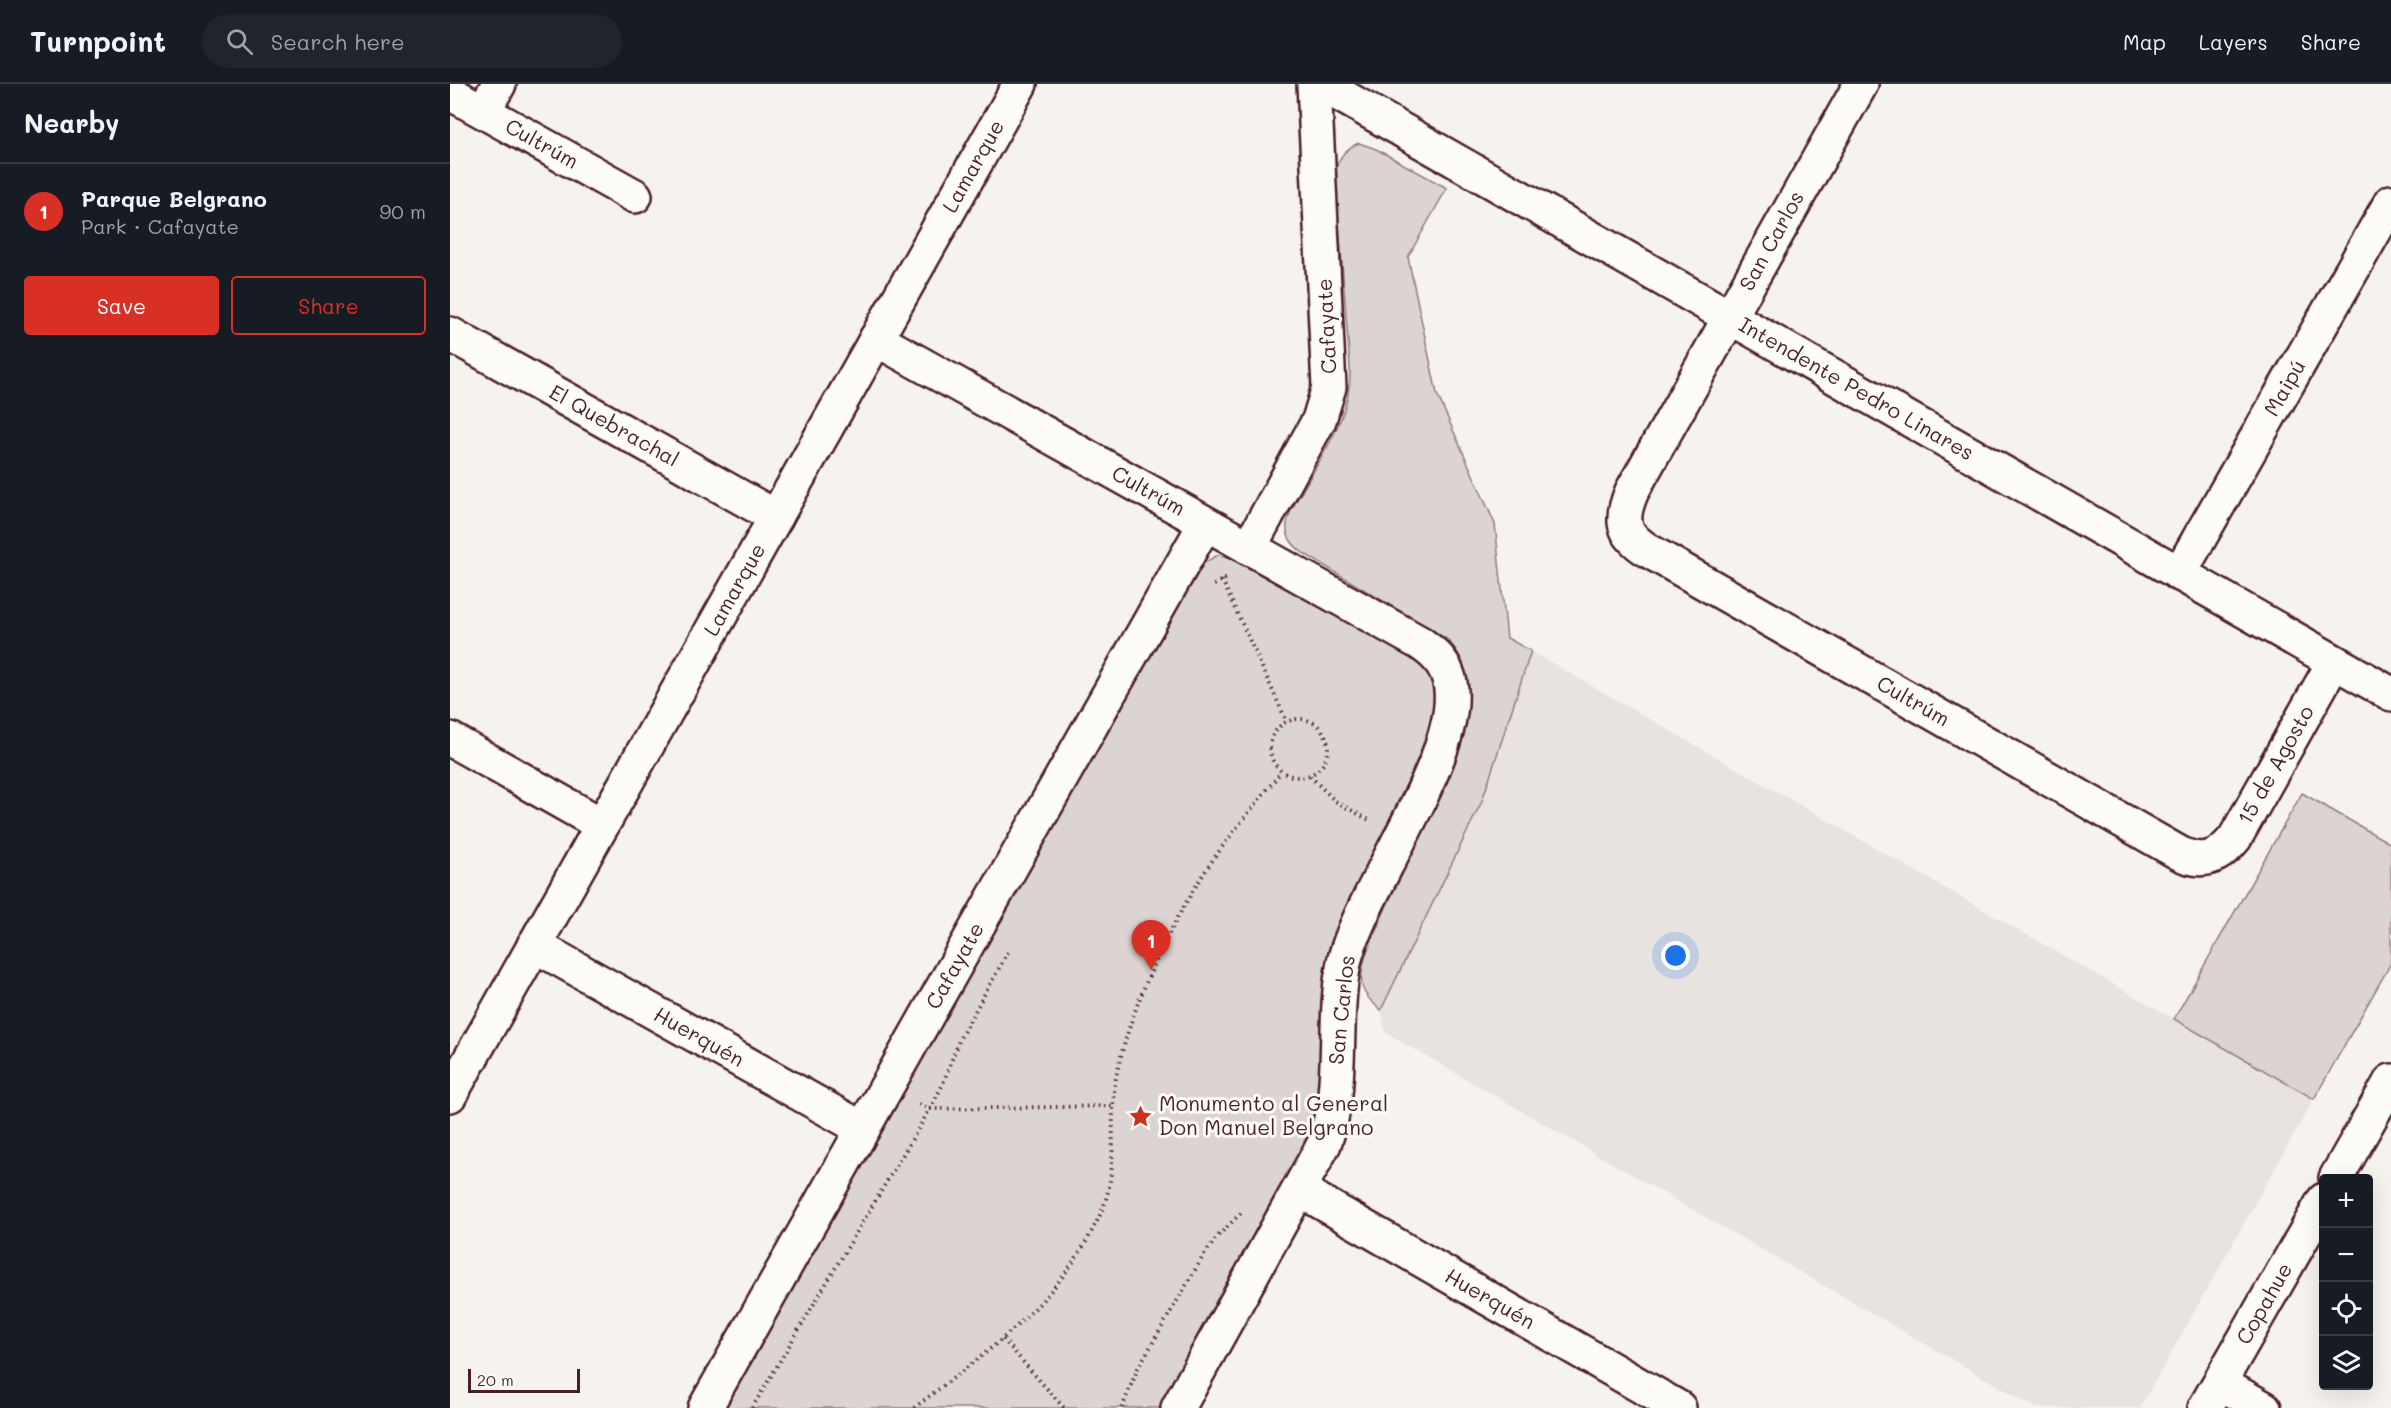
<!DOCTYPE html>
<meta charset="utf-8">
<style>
:root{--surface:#171b24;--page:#20242c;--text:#f1f3f6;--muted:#9ea1a6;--line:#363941;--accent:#d93025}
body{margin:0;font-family:Mali,sans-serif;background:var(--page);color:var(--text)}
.controls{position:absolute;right:18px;bottom:18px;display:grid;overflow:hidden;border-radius:6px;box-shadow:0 6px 24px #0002}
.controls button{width:54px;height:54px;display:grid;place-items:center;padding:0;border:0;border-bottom:2px solid var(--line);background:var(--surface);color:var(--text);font:30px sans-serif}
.scale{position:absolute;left:18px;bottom:15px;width:112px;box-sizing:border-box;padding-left:6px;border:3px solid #4a1f2b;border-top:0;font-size:16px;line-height:21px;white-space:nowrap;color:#4a1f2b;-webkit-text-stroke:4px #fdfcf7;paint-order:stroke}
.you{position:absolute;left:1226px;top:872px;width:21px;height:21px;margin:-15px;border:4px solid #fff;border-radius:50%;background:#1a73e8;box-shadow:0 0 0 9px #1a73e833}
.badge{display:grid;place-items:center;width:39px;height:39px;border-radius:50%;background:var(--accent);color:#fff;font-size:20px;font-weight:700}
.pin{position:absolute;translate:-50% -50px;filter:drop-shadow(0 2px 3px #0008)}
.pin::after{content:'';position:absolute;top:32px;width:21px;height:18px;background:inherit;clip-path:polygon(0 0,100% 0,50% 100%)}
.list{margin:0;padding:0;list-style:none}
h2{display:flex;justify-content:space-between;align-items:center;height:78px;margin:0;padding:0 24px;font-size:26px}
h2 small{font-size:20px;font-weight:400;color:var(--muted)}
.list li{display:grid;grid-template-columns:39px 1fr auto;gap:18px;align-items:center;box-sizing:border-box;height:96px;padding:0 24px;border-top:2px solid var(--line)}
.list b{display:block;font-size:22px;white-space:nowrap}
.list p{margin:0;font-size:20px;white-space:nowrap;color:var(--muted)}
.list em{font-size:20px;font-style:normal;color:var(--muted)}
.actions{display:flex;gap:12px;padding:18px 24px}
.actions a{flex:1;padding:14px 0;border:2px solid var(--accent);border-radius:6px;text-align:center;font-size:21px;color:var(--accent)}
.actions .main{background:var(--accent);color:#fff}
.icon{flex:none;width:33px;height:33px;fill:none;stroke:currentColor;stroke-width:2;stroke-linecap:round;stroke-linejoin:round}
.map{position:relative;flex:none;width:1941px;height:1324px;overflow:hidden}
header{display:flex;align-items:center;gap:36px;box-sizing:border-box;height:84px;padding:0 30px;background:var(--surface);border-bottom:2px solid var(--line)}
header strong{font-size:28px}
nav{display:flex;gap:33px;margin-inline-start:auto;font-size:21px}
.search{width:420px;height:54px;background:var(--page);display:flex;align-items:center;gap:15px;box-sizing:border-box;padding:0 21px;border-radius:33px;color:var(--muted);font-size:22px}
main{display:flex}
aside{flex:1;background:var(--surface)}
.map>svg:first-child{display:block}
.built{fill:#e9e3e0}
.green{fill:#dcd4d2;stroke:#937a7e;stroke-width:1.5}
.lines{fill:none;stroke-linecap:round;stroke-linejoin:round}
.street-casing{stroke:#4a1f2b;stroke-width:38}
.secondary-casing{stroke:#4a1f2b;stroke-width:38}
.path{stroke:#4a1f2b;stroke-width:4;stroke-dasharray:1.5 4.5;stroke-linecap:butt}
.street{stroke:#fdfcf7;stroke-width:33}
.secondary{stroke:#fdfcf7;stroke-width:33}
.labels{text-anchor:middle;stroke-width:6;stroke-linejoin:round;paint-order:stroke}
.street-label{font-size:21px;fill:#4a1f2b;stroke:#fdfcf7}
.poi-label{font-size:21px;fill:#4a1f2b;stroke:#fdfcf7;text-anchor:start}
</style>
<header>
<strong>Turnpoint</strong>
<div class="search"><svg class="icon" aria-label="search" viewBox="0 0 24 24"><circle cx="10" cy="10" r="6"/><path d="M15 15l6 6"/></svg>Search here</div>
<nav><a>Map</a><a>Layers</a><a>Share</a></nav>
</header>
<main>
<aside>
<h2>Nearby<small></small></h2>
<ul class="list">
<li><span class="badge">1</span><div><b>Parque Belgrano</b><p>Park · Cafayate</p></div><em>90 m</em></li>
</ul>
<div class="actions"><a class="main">Save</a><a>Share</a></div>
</aside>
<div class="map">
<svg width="1941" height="1324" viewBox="0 0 1941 1324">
<rect width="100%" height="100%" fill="#f6f3ef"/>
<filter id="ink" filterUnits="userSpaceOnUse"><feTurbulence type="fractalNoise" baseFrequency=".0167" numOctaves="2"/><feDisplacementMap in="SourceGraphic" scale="12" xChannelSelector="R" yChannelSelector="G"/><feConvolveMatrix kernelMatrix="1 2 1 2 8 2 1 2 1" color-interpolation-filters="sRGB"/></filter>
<g filter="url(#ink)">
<!-- built -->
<path class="built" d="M1081,567L1864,1015L1690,1324H1586L936,949L931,926L1032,717Z"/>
<!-- green -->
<path class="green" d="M909,59L926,65L997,104L958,173L987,310L1045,440L1057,554L1081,567L1032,717L931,926C910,909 908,900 915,874C934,823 960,773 983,723C998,689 1018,652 1018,614C1019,592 1013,571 997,555L853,469C843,461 835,453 837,439C839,427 847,416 853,406C875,365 902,331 900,283L885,88C888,74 896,64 909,59Z
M768,471L783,474L965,574C969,577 974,580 977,583C993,602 981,638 977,660L856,1065L710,1324H275L750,485L755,478Z
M1852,709L1941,760V879L1864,1015L1724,935Z"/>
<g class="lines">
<defs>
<g id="street">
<path id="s1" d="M1411,0L1182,407C1170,435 1171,450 1199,467L1729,769C1753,781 1769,774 1785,754L1884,578"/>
<path id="s2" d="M0,9L185,112"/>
<path d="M33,27L49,0"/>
<path id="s3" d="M0,250L326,433"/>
<path id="s4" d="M426,255L970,559C981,567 992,575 997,589C1025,655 910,805 894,879C882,938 895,1003 874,1060L728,1324"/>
<path d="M799,464L869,336L879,303L864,0"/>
<path id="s5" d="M1729,490L1941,118"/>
<path d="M0,655L152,741"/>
<path id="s6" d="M84,861L413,1045"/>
<path id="s7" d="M0,1011L570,0"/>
<path id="s8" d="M850,1106L1229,1324"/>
<path d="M1770,1299L1814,1324"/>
<path id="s9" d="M255,1324L755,440"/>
</g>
<g id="secondary">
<path id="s10" d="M871,0L1941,610"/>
<path d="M1886,1094L1941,997"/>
<path id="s11" d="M1755,1324L1874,1116"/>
</g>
</defs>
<!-- street casing -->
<use href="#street" class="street-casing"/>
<!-- secondary casing -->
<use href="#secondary" class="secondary-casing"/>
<!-- path -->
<path class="path" d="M772,496L837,638
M764,501L772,496L779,494
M820 664a29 29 0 1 1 58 0a29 29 0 1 1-58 0Z
M860,692L885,717L919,736
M469,1020L480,1025L663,1022
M553,1255L614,1324
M302,1324L480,1025L492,1002L510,954L558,868
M464,1324C540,1265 608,1221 650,1131C671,1086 657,1035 667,988C683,918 716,849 754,789C777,754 805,721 831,688
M672,1324L688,1284L752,1174L768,1152L793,1127"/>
<!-- street -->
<use href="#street" class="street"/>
<!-- secondary -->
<use href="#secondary" class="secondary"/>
</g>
</g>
<!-- icons -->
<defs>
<symbol id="sight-bare" viewBox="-9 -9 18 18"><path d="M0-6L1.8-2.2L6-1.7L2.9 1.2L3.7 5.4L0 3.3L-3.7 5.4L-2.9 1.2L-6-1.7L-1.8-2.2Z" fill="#c8321e" stroke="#fdfcf7" stroke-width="2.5" paint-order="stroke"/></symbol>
</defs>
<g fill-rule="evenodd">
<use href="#sight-bare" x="674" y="1016" width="33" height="33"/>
</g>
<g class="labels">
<!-- street labels -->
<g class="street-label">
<text dy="7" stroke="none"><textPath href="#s2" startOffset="105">Cultrúm</textPath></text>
<text dy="7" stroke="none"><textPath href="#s7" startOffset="1066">Lamarque</textPath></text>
<text transform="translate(1322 157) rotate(-61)" y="7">San Carlos</text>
<text transform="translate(877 242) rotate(-93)" y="7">Cafayate</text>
<text dy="7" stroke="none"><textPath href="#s5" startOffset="214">Maipú</textPath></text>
<text dy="7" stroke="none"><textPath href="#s10" startOffset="616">Intendente Pedro Linares</textPath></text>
<text dy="7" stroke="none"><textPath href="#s3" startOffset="188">El Quebrachal</textPath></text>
<text dy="7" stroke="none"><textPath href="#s4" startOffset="312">Cultrúm</textPath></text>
<text dy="7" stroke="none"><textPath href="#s7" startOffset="580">Lamarque</textPath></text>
<text dy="7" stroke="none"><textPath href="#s1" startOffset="842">Cultrúm</textPath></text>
<text dy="7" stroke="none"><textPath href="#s1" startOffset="1296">15 de Agosto</textPath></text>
<text dy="7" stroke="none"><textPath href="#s9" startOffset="508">Cafayate</textPath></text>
<text transform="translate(892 926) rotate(-84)" y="7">San Carlos</text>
<text dy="7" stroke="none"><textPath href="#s6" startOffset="189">Huerquén</textPath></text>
<text dy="7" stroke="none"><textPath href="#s8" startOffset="219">Huerquén</textPath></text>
<text dy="7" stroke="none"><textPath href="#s11" startOffset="120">Copahue</textPath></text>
</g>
<!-- poi labels -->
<g class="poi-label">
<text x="709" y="1027">Monumento al General<tspan x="709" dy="24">Don Manuel Belgrano</tspan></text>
</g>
</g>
</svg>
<div class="controls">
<button>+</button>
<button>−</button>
<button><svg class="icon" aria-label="locate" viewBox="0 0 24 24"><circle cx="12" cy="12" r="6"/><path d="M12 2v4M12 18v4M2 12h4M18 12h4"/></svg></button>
<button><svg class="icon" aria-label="layers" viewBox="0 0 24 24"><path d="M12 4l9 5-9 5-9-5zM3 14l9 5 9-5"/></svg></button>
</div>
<div class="scale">20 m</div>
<div class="you"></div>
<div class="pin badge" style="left:701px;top:886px">1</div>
</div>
</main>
